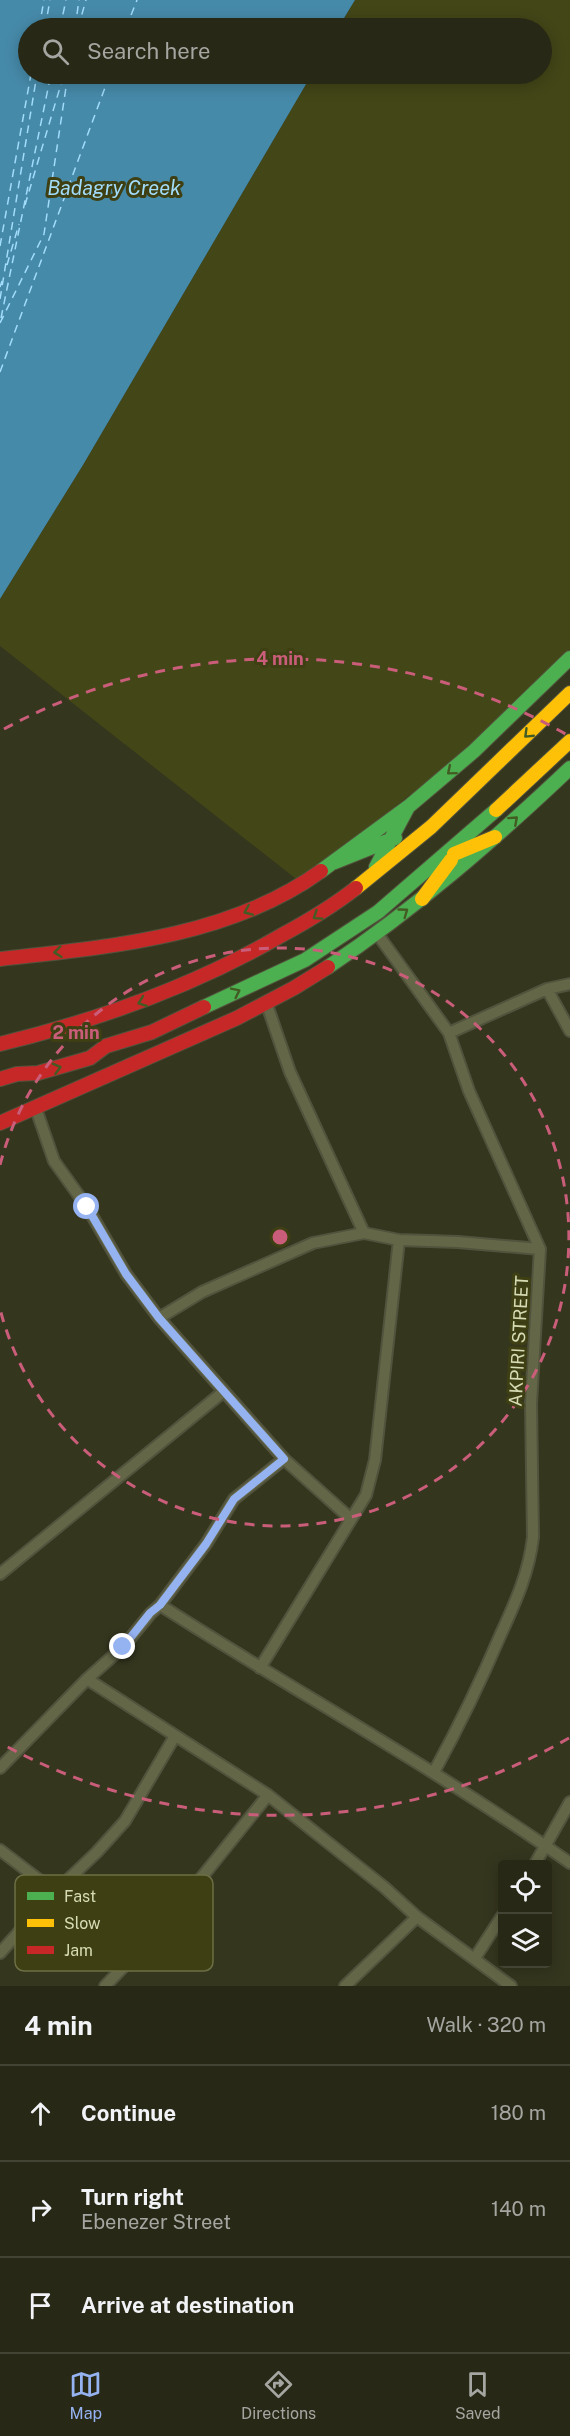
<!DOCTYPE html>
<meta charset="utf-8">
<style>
:root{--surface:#282816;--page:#343423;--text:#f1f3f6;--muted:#a5a6a1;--line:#444435;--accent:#95b2f1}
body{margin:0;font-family:"Public Sans",sans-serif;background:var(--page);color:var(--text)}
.controls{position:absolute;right:18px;bottom:18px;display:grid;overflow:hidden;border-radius:6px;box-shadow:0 3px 15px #0003}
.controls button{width:54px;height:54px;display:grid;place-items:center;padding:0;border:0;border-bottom:2px solid var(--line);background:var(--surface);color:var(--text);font:30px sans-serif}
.stop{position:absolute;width:18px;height:18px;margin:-14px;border:4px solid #95b2f1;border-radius:50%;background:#fff}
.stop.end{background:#95b2f1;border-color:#fff;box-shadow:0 2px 6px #0008}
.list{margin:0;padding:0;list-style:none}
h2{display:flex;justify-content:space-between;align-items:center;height:78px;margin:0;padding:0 24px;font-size:26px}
h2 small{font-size:20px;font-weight:400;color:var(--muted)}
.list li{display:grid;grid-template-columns:39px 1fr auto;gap:18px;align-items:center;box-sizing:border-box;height:96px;padding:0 24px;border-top:2px solid var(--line)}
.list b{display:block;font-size:22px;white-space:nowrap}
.list p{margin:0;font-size:20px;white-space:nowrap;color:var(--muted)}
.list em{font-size:20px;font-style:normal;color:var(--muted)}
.icon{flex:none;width:33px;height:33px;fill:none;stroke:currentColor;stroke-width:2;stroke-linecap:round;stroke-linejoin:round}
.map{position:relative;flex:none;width:570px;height:1986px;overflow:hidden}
.search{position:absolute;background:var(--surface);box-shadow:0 3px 15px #0003;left:18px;right:18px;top:18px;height:66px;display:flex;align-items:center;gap:15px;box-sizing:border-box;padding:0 21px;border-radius:33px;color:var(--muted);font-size:22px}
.sheet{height:366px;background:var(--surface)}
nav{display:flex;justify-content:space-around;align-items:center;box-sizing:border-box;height:84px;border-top:2px solid var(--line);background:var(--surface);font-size:16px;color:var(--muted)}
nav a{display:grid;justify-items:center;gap:3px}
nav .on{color:var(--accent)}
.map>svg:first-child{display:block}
.built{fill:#434617}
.water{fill:#468aa9}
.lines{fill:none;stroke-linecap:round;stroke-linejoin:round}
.ferry{stroke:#a2dcfb;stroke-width:1.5;stroke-dasharray:8 6;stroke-linecap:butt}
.street-casing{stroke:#52533d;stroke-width:14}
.fast-casing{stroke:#52533d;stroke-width:16}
.slow-casing{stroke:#52533d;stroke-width:16}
.jam-casing{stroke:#52533d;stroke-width:16}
.street{stroke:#646747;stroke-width:10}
.fast{stroke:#4caf50;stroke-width:14}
.slow{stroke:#ffc107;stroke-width:14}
.jam{stroke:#c62828;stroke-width:14}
.oneway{stroke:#425c23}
.route{stroke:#95b2f1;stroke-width:8}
.ring{fill:none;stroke:#ca5d7a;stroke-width:3;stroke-dasharray:10 8}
.labels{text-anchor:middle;stroke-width:6;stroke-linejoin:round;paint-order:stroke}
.street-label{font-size:18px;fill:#d8dcb4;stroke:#3e4014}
.water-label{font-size:20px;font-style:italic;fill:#a2dcfb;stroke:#3e4014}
.key{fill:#3e4014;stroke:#6c6f44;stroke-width:1.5}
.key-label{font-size:16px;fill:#d8dcb4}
.centre{fill:#ca5d7a;stroke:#3e4014;stroke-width:3}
.ring-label{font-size:18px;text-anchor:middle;font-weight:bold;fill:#ca5d7a;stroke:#3e4014;stroke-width:6;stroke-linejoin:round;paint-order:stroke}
</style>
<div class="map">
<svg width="570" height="1986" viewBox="0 0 570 1986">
<rect width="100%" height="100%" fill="#35361e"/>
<!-- built -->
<path class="built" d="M355,0H570V661L536,695L300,882L0,646V599L83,465L312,74H542V28H338Z"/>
<!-- water -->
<path class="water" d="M0,0H355L338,28H28V74H312L83,465L0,599Z"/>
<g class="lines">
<!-- ferry -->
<path class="ferry" d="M39,28L44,0
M45,28L50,0
M60,28L66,0
M75,28L79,0
M78,28L86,0
M126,28L137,0
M25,205L64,74
M0,246L31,74
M7,265L19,224
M0,287L2,281
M0,299L37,74
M1,318L51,74
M0,323L44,234L68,74
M0,372L110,74"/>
<defs>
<path id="street" d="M376,932L449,1033L469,1091L540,1249L531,1403L533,1537C529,1573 515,1603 500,1636C480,1683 458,1728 434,1772
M547,989L570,1031
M266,1002L290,1072L364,1233
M449,1033L547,989L570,984
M36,1109L54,1161L87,1207L126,1274L159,1318L284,1459L351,1519
M159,1318L202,1292L313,1243L364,1233L399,1240L458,1242L540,1249
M0,1574L223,1392
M160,1605C296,1692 438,1770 570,1863
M260,1668L366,1495L375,1460L399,1240
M87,1679L268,1795L384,1887L417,1917L511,1986
M0,1768L87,1679L123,1647L151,1613L160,1605L206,1544L234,1499L284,1459
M0,1850L55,1892
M535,1864L570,1802
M0,1953L55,1892L97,1852L125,1821L175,1736
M475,1958L502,1916
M105,1986L161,1928L268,1795
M345,1986L417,1917"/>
<path id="fast" d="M335,862L395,838
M376,867L408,807
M321,871L408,807L474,751L570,658
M328,967C415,909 494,840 570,768
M204,1007L305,960L378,912L496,810"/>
<path id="slow" d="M496,810L570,741
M454,854L495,837
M356,888L431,827L570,693
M422,899L451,860"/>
<path id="jam" d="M0,959C109,947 230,937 321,871
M0,1044C99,1020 194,986 282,935C308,921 333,906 356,888
M0,1079L17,1074L38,1073L90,1058L106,1046L152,1032L204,1007
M0,1123L237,1018L294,988L328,967"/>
</defs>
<!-- street casing -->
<use href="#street" class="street-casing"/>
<!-- fast casing -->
<use href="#fast" class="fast-casing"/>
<!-- slow casing -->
<use href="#slow" class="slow-casing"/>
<!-- jam casing -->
<use href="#jam" class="jam-casing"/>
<!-- street -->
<use href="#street" class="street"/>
<!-- fast -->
<use href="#fast" class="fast"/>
<!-- slow -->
<use href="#slow" class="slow"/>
<!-- jam -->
<use href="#jam" class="jam"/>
</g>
<!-- one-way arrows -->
<defs><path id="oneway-chevron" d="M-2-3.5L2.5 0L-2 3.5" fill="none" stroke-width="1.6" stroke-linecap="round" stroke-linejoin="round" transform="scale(1.5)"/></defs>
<g class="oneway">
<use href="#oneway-chevron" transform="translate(528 734) rotate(136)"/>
<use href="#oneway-chevron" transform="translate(451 771) rotate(140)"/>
<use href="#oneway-chevron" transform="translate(514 820) rotate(-42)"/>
<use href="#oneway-chevron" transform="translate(248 911) rotate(157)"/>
<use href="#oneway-chevron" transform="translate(404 912) rotate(-36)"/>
<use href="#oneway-chevron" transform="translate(317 916) rotate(146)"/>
<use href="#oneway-chevron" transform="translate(58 952) rotate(174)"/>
<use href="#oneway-chevron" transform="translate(236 992) rotate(-26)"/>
<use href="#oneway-chevron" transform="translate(142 1002) rotate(160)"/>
<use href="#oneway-chevron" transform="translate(57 1068) rotate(-15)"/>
</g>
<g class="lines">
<!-- route -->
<path class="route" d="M87,1207L126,1274L159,1318L284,1459L234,1499L206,1544L160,1605L150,1613L123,1647"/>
</g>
<!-- distance rings -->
<g class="ring">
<path d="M0 1165A289 289 0 1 1 0 1309"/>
<path d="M569 1738A578 578 0 0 1 4 1745M4 729A578 578 0 0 1 569 736"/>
</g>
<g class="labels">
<!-- street labels -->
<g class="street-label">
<text transform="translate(519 1341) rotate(-87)" y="6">AKPIRI STREET</text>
</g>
<!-- water labels -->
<g class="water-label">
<text x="114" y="195">Badagry Creek</text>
</g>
</g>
<!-- legend -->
<rect x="15" y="1875" width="198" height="96" rx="9" class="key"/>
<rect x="27" y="1892" width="27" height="8" fill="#4caf50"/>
<rect x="27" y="1919" width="27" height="8" fill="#ffc107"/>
<rect x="27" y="1946" width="27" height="8" fill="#c62828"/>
<g class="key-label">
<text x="64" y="1902">Fast</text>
<text x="64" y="1929">Slow</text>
<text x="64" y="1956">Jam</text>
</g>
<circle cx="280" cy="1237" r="9" class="centre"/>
<g class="ring-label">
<text x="280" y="665">4 min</text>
<text x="76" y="1039">2 min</text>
</g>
</svg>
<div class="controls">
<button><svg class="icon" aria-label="locate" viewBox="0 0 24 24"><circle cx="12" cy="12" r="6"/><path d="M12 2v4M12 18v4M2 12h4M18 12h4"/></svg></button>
<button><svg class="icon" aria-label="layers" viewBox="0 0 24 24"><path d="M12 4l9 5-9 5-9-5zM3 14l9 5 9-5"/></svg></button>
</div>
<div class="stop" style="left:87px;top:1207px"></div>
<div class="stop end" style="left:123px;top:1647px"></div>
<div class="search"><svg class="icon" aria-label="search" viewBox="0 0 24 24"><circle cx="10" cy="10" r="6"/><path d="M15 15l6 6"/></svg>Search here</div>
</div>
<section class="sheet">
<h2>4 min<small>Walk · 320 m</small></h2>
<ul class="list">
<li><svg class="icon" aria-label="ahead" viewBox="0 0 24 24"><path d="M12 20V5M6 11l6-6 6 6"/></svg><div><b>Continue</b></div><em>180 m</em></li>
<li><svg class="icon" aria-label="right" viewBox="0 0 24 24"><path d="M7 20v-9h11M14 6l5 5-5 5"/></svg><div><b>Turn right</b><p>Ebenezer Street</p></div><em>140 m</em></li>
<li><svg class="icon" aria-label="arrive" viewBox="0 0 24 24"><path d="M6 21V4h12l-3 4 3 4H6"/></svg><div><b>Arrive at destination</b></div></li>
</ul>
</section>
<nav>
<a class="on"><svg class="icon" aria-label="map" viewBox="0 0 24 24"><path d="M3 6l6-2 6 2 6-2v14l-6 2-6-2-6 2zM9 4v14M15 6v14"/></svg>Map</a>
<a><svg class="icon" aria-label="directions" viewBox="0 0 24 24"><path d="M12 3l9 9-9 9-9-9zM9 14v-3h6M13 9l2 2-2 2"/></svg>Directions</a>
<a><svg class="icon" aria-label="saved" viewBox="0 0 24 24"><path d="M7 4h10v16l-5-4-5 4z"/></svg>Saved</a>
</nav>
